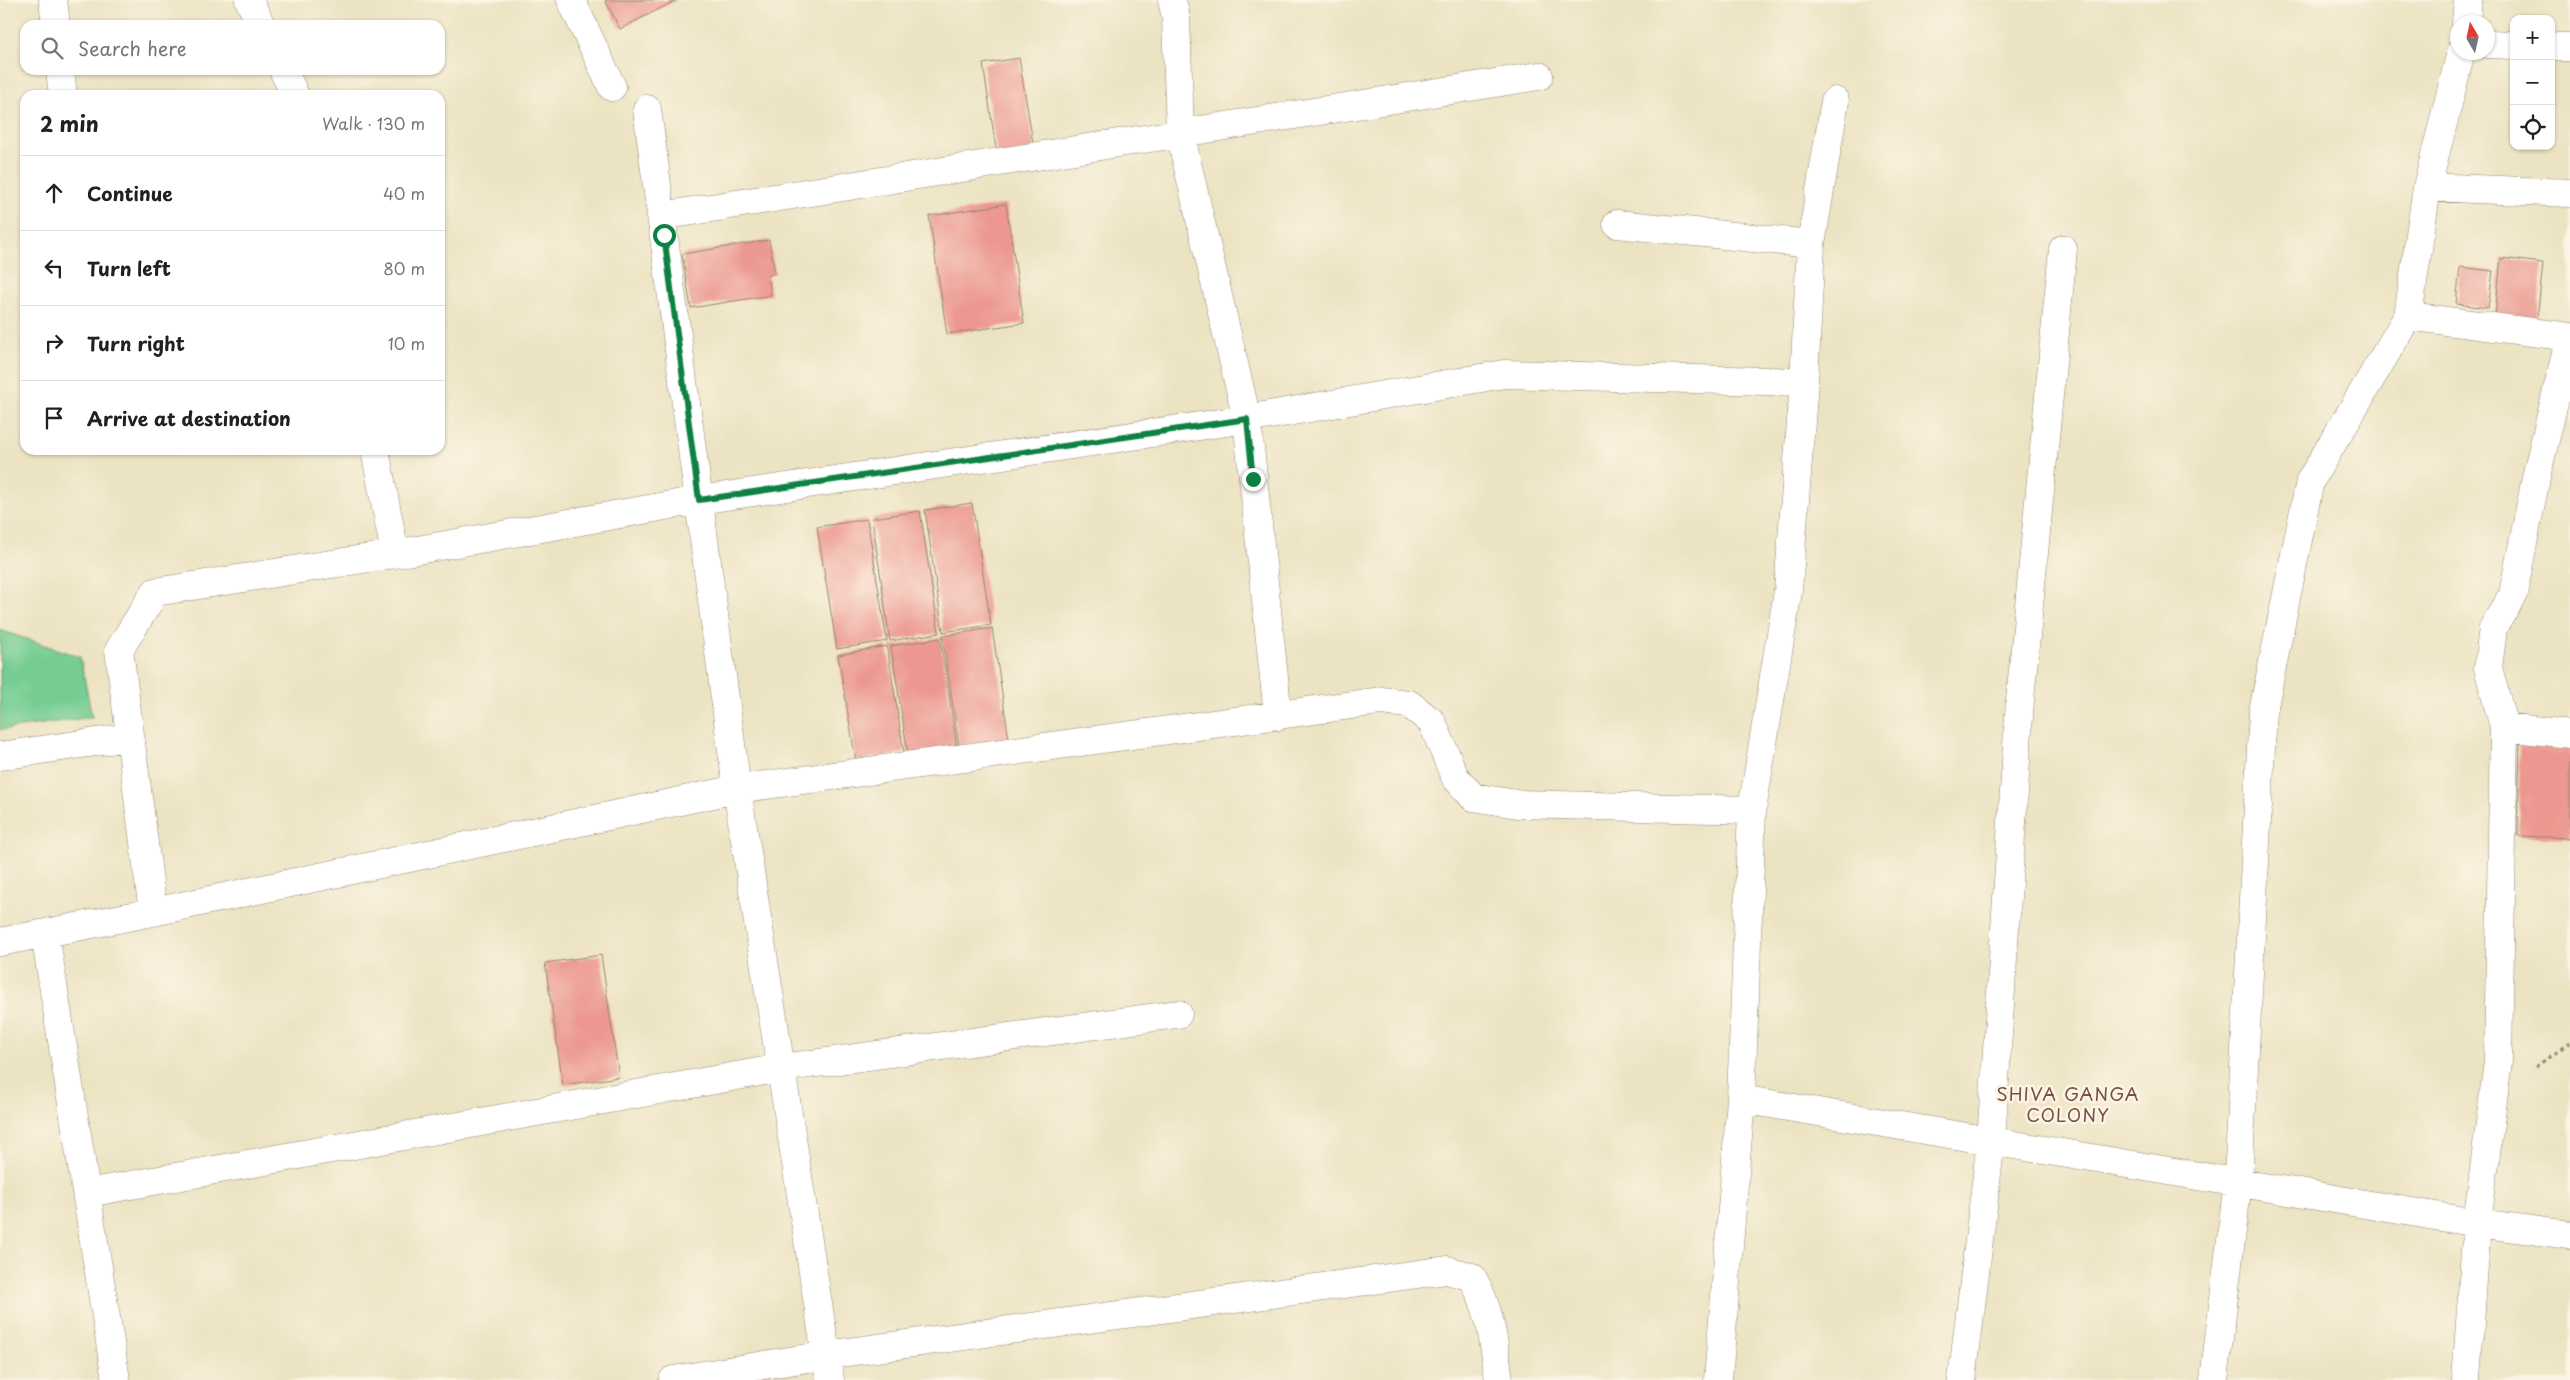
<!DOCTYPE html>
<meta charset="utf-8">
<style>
:root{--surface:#fff;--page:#f2f2f2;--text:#202124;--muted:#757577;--line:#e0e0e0}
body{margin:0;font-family:"Playpen Sans",sans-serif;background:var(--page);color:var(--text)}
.controls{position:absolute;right:15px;top:15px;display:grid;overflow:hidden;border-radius:10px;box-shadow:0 1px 4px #0004}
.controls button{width:45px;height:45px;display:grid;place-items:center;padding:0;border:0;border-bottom:1px solid var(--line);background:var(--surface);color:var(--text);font:25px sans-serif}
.compass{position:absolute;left:2450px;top:15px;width:45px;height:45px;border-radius:50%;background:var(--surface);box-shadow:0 1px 4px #0004;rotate:351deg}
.stop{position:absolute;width:15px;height:15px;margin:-11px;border:4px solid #0b8043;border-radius:50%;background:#fff}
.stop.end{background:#0b8043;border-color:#fff;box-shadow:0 1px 5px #0008}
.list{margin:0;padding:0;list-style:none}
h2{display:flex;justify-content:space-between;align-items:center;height:65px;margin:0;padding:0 20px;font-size:21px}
h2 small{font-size:16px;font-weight:400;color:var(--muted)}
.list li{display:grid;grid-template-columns:32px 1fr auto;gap:15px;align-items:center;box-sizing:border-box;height:75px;padding:0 20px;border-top:1px solid var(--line)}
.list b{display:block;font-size:19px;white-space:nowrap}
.list em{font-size:16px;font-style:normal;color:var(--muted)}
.icon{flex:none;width:28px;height:28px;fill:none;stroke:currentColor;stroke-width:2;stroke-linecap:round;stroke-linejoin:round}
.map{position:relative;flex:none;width:2570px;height:1380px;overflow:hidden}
.search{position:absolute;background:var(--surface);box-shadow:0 1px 4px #0004;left:20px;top:20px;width:425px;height:55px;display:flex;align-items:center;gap:12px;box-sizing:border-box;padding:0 18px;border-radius:15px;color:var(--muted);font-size:19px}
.panel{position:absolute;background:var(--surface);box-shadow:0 1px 4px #0004;left:20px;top:90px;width:425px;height:365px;border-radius:15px}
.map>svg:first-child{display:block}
.green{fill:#75cd93;stroke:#587c58}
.building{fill:#ec9890}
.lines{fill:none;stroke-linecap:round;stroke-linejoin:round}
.minor-casing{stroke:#948670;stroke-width:29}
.path{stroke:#948670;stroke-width:3;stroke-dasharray:4 4;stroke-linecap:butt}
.minor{stroke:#fff;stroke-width:28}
.route{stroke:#0b8043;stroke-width:6}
.labels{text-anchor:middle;stroke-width:5;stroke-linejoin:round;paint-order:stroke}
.neighbourhood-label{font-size:18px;letter-spacing:1px;fill:#795046;stroke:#fcf5e5}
</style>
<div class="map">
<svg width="2570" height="1380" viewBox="0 0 2570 1380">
<rect width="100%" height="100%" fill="#fcf5e5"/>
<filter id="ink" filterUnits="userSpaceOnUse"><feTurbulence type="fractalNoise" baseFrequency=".02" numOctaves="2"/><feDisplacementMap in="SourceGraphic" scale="10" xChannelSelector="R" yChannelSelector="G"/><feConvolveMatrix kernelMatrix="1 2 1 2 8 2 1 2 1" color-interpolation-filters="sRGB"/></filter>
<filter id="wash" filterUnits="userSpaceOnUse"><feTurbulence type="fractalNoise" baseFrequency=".0096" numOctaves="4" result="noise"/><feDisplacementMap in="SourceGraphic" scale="20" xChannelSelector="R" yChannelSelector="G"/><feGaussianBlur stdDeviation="1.12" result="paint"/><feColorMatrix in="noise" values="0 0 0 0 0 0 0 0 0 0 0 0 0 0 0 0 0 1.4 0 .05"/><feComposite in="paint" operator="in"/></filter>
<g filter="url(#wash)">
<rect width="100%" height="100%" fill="#ece3c2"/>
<!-- green -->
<path class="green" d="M0,630L80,657L92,717L0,730Z"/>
<g id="blocks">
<!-- building -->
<path class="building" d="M605,0H677L620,29Z
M1019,58L1034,149L997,155L983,64Z
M1006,204L1024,323L947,334L929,216Z
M769,240L775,273L768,276L771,295L691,308L682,254Z
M2501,258L2543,263L2537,320L2495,316Z
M2460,267L2493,271L2488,308L2456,304Z
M972,503L991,625L943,632L925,510Z
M920,511L939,633L890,641L872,518Z
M867,519L887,641L837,649L817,527Z
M992,628L1009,739L959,746L942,636Z
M940,638L957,747L908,754L891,646Z
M887,646L904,753L856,761L838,655Z
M2520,738L2570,739V838L2518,836Z
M601,955L619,1077L563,1085L545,963Z"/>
</g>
</g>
<g filter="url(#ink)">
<use href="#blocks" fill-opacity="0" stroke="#948670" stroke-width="1"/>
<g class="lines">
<defs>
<path id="minor" d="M53,0L56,25
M249,0L261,25
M571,0L612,87
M1172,0L1176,18L1180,133L1247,419L1278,716
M2466,22L2468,0
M2488,44L2514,45
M2551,47H2570
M2461,52L2427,187L2408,316L2570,337
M60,70L63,95
M283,70L295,95
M647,109L737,789L830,1380
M2427,187L2570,193
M661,216L1539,76
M1617,224L1811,244
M375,450L395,554
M2504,727L2570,734
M0,756L130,737
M153,912L119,650L155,592L395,554L699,500L1247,419L1504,374L1804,382
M45,934L116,1380
M0,942L153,912L737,789L1381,701L1409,704L1432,722L1455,777L1473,797L1517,804L1752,810
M1741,1099L2477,1223L2570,1235
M87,1193L781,1068L1178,1014
M673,1380L826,1355L1447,1270L1472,1277C1491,1309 1494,1344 1499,1380
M1718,1380L1741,1099L1752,810L1788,591L1804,382L1811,244L1835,101
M1962,1380L1991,1141L2020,700L2063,249
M2214,1380L2238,1181L2263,711L2310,481L2408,316
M2466,1380L2477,1223L2498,1061L2504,727L2488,668L2493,628L2513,594L2537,473L2570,337"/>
</defs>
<!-- minor casing -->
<use href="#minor" class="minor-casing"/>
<!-- path -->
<path class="path" d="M2535,1067L2570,1043"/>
<!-- minor -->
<use href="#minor" class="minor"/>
</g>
</g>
<g class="lines" filter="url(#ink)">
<!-- route -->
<path class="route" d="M664,235L699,500L1247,419L1253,479"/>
</g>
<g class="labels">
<!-- neighbourhood labels -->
<g class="neighbourhood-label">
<text x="2068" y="1101">SHIVA GANGA<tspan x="2068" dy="21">COLONY</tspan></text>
</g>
</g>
</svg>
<div class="controls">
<button>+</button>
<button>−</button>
<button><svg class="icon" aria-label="locate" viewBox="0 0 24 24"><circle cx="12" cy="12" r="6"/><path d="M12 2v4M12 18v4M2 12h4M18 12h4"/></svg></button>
</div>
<svg class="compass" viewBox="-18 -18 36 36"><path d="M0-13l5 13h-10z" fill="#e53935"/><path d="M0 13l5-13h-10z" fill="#757577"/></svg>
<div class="stop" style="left:664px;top:235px"></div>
<div class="stop end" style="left:1253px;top:479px"></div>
<div class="search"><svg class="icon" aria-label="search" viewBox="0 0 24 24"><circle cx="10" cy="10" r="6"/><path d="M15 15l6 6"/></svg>Search here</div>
<section class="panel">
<h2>2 min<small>Walk · 130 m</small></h2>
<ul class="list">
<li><svg class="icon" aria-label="ahead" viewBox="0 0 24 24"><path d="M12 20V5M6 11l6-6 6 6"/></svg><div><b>Continue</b></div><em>40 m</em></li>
<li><svg class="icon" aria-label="left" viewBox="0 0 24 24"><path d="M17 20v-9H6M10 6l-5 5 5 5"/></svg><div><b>Turn left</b></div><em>80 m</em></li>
<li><svg class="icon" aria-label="right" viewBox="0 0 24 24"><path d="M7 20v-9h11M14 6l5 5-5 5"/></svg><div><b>Turn right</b></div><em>10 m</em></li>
<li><svg class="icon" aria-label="arrive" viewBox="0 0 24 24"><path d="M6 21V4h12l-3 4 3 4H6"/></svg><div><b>Arrive at destination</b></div></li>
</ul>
</section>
</div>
